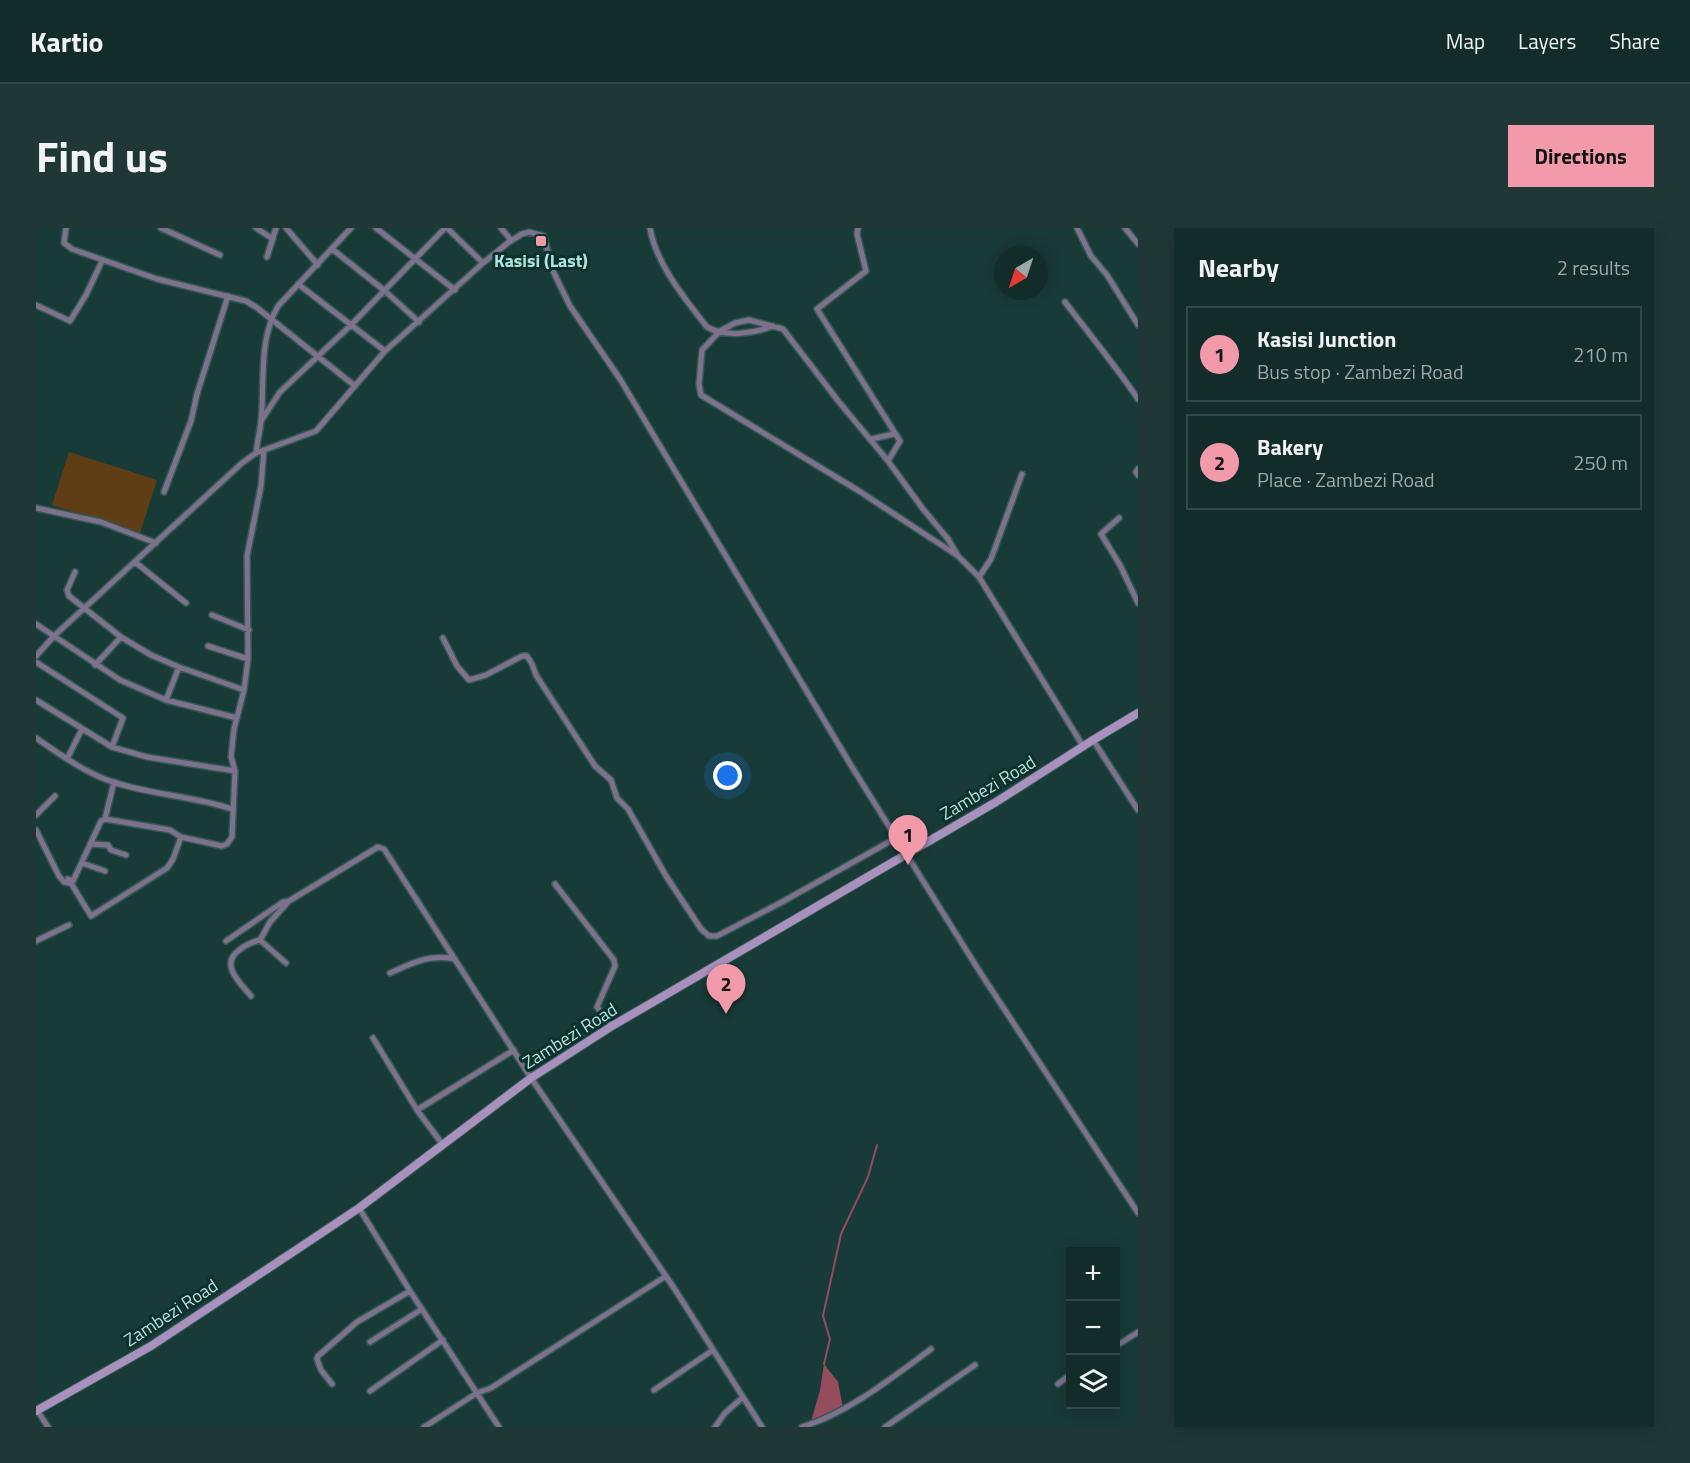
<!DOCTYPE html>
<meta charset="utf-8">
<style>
:root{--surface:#122c2a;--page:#1f3836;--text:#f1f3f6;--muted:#9ca7a8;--line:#314847;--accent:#f39aaa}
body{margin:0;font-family:"Titillium Web",sans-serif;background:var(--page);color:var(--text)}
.controls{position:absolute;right:18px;bottom:18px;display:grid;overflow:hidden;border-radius:0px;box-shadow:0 3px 15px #0003}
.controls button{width:54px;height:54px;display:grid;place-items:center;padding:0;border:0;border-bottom:2px solid var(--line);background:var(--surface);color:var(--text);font:30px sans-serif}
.compass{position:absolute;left:958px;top:18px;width:54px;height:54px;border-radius:50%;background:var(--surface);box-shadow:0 3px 15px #0003;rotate:219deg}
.you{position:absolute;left:692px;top:548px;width:21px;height:21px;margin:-15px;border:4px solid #fff;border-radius:50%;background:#1a73e8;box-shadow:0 0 0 9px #1a73e833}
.badge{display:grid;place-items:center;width:39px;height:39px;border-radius:50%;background:var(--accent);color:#111;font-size:20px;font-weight:700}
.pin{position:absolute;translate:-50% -50px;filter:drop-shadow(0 2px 3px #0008)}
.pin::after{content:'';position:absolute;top:32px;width:21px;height:18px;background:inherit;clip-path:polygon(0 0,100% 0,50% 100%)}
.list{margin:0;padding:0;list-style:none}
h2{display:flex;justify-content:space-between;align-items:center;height:78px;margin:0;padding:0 24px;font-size:26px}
h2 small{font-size:20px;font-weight:400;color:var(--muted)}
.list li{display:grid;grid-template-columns:39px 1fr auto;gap:18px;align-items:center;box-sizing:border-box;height:96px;margin:0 12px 12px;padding:0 12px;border:2px solid var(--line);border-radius:0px}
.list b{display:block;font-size:22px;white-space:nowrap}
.list p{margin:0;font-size:20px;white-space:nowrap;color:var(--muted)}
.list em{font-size:20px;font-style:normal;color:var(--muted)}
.icon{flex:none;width:33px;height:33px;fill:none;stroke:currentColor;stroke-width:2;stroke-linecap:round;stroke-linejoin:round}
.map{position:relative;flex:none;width:1102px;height:1199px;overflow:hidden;border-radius:0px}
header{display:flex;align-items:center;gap:36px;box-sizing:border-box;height:84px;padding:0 30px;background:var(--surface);border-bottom:2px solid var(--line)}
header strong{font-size:28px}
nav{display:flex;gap:33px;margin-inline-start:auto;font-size:21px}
.intro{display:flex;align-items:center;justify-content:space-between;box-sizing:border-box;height:144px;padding:0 36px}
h1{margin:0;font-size:42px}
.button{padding:15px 27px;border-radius:0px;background:var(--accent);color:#111;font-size:21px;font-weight:700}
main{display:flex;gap:36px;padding:0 36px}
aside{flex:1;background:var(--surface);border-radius:0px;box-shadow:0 3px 15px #0003}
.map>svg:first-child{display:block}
.green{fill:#603e15}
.water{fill:#954c5c}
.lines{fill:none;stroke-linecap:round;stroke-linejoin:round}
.stream{stroke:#954c5c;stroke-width:2}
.minor-casing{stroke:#345956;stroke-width:8}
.secondary-casing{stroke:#345956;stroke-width:10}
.minor{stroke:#7e718c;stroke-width:5}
.secondary{stroke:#a892bd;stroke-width:8}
.poi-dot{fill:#f39aaa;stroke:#0c312e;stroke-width:2}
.labels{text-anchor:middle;stroke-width:6;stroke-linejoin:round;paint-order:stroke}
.poi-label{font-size:18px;font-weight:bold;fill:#b1e2dd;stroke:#0c312e}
.street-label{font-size:18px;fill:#b1e2dd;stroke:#0c312e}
</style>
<header>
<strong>Kartio</strong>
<nav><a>Map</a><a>Layers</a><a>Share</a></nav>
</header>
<div class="intro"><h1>Find us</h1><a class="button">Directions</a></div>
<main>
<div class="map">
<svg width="1102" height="1199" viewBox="0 0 1102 1199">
<rect width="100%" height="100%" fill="#183b38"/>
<!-- green -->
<path class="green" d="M33,224L121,252L104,305L16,277Z"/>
<!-- water -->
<path class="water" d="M788,1136L802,1154L807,1180L774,1197L784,1162Z"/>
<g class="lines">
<!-- stream -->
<path class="stream" d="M788,1136L794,1111L787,1088L805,1006L832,949L841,917"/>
<defs>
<path id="minor" d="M30,0L28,15L36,21L121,51L210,73L220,79L319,158
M125,0L184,27
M220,0L237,11
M250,0L282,37
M340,0L419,62
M411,0L447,35
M465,0L475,12
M614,0C620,36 649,71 671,99C690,110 719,105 737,98
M822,0L821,6L830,43L781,81L864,213L852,233
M1041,0L1055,28L1071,47L1102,97
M1089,0L1102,16
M296,21L349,63L383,94
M231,29L240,0
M262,56L349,123
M1029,74C1054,107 1079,137 1102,171
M0,77L34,93L50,67L66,33
M225,193L244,164L315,97L409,0
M835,211L858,206
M220,225C221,214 224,204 225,193C229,155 222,112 242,78L315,0
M1102,241L1100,244L1102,247
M128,264L155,193L161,166L192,68
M0,280L65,294L120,315
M1083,290L1065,306L1084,337L1102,375
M922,328L912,311L887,281L852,233L803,174L747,101L713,92L699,95L684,103L666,122L663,156L665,167L823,263L922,328L943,349L1047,518
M99,334L150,375
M39,344L31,362L33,368L85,409L115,427L143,439L208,462
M943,349L955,331L986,246
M176,387L213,402
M0,396L84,452L130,472L201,490
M407,410L421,438L433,452L450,447L486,428H491L496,436L500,447L559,538L575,552L581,570L592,581L630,648L665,701L673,708H681L746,674L860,610
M172,418L212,431
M0,428L18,408L206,235L220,225L280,203L349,123L447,35L473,14L486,6L493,4L508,8L516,41L534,78L584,151L816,539L942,741L1102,985
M0,434L87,490L76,519
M59,437L85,409
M0,472L76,519L111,529L199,543
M130,472L143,439
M0,510C25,527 49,545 77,554C116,567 157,568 196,581
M1057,512L1102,582
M31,531L46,501
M0,587L19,568
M69,591L134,602L145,609L186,618L191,616L196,609L199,543L195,529L198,501L208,462L212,431L211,328L225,258L228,222
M0,602L23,648L28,654L33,655L32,651L37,653L65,593L69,591L78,554
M54,616L72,617L75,622L90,627
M46,635L69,643
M33,652L55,688L131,640L137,631L145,609
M519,656L578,732L579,738L561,779L576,798
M224,712L250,735
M0,713L33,697
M190,713L247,674L253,673L342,619L348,621L495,850L638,1060L726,1199
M354,745C377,735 392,726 419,731
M215,768C204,755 184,737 202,723C209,717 216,714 224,712L234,694L252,674
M337,810L381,882L407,917
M381,882L478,822
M323,980L374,1063L463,1199
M334,1114L386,1081
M1080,1118L1102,1104
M296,1156L285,1142L281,1131L282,1128L321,1094L374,1063
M1022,1156L1034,1147
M618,1162L677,1122
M334,1163L407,1112
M1,1182L12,1199
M388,1199L441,1165L455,1160L630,1048
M679,1199L689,1185L707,1169
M766,1199C812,1185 857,1149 895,1121
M849,1199L939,1137"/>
<path id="secondary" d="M0,1183L115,1118L263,1020L323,980L495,850L576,798L960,574L1057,512L1102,485"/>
</defs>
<!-- minor casing -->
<use href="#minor" class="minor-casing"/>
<!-- secondary casing -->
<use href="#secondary" class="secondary-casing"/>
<!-- minor -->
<use href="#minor" class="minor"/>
<!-- secondary -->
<use href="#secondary" class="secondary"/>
</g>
<!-- markers -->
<rect class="poi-dot" x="499" y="7" width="12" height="12" rx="3"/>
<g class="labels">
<!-- poi labels -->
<g class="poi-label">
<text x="505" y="39">Kasisi (Last)</text>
</g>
<!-- street labels -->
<g class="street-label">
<text transform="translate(952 560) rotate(-31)" y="6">Zambezi Road</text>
<text transform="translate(534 808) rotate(-32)" y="6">Zambezi Road</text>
<text transform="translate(135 1085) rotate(-33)" y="6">Zambezi Road</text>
</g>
</g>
</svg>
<div class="controls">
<button>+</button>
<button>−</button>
<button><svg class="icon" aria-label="layers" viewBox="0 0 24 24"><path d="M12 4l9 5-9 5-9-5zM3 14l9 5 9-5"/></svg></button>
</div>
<svg class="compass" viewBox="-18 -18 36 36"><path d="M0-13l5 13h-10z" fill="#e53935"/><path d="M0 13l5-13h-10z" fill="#9ca7a8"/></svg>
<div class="you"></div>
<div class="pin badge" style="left:872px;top:637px">1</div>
<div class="pin badge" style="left:690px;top:786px">2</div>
</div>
<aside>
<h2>Nearby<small>2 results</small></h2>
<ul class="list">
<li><span class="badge">1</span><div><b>Kasisi Junction</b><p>Bus stop · Zambezi Road</p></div><em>210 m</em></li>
<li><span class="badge">2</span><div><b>Bakery</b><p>Place · Zambezi Road</p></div><em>250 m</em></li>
</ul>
</aside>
</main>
